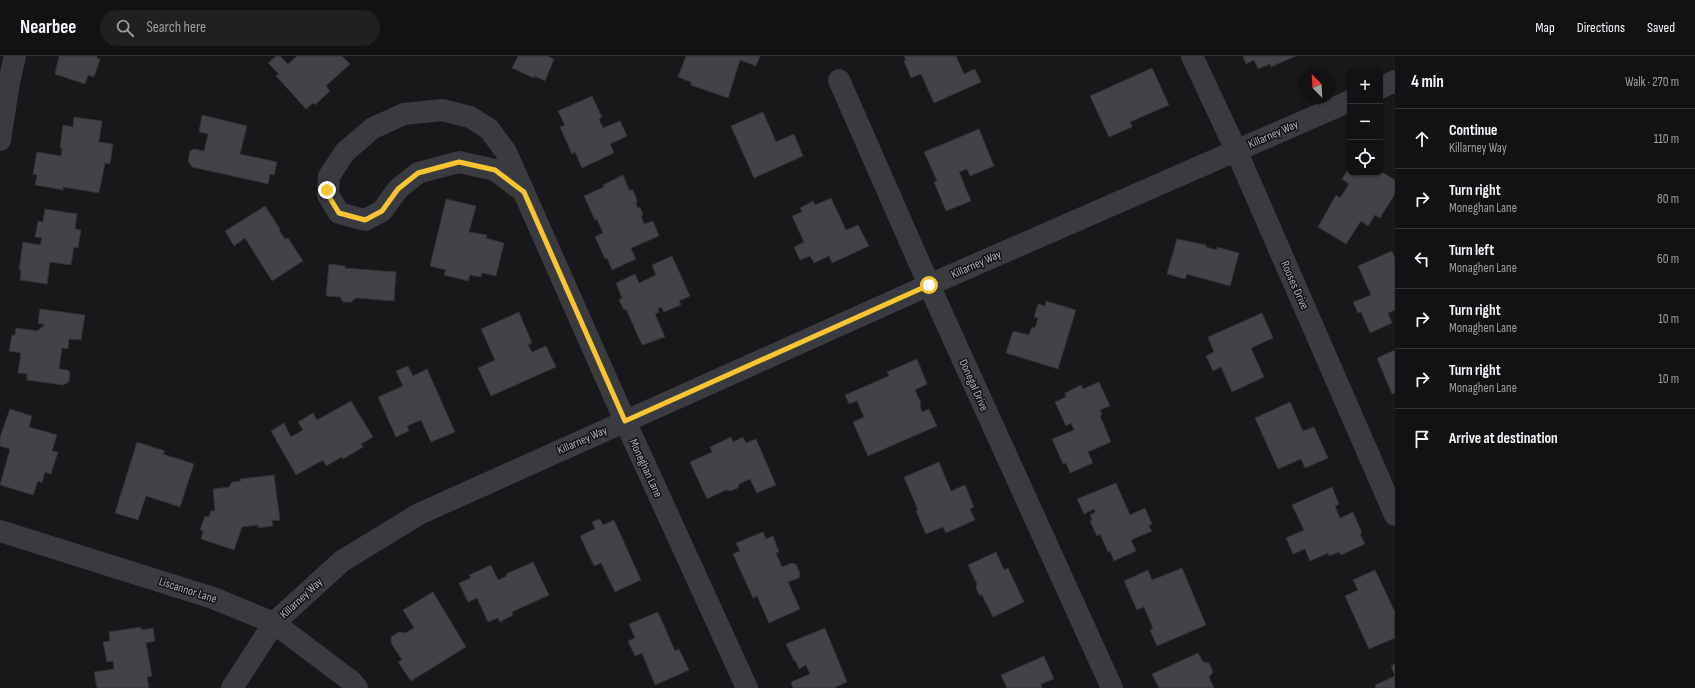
<!DOCTYPE html>
<meta charset="utf-8">
<style>
:root{--surface:#121214;--page:#1f2022;--text:#f1f3f6;--muted:#9c9ea0;--line:#313234}
body{margin:0;font-family:"Sofia Sans Condensed",sans-serif;background:var(--page);color:var(--text)}
.controls{position:absolute;right:12px;top:12px;display:grid;overflow:hidden;border-radius:8px;box-shadow:0 1px 3px #0004}
.controls button{width:36px;height:36px;display:grid;place-items:center;padding:0;border:0;border-bottom:1px solid var(--line);background:var(--surface);color:var(--text);font:20px sans-serif}
.compass{position:absolute;left:1299px;top:12px;width:36px;height:36px;border-radius:50%;background:var(--surface);box-shadow:0 1px 3px #0004;rotate:336deg}
.stop{position:absolute;width:12px;height:12px;margin:-9px;border:3px solid #f7c532;border-radius:50%;background:#fff}
.stop.end{background:#f7c532;border-color:#fff;box-shadow:0 1px 4px #0008}
.list{margin:0;padding:0;list-style:none}
h2{display:flex;justify-content:space-between;align-items:center;height:52px;margin:0;padding:0 16px;font-size:17px}
h2 small{font-size:13px;font-weight:400;color:var(--muted)}
.list li{display:grid;grid-template-columns:26px 1fr auto;gap:12px;align-items:center;box-sizing:border-box;height:60px;padding:0 16px;border-top:1px solid var(--line)}
.list b{display:block;font-size:15px;white-space:nowrap}
.list p{margin:0;font-size:13px;white-space:nowrap;color:var(--muted)}
.list em{font-size:13px;font-style:normal;color:var(--muted)}
.icon{flex:none;width:22px;height:22px;fill:none;stroke:currentColor;stroke-width:2;stroke-linecap:round;stroke-linejoin:round}
.map{position:relative;flex:none;width:1395px;height:632px;overflow:hidden}
header{display:flex;align-items:center;gap:24px;box-sizing:border-box;height:56px;padding:0 20px;background:var(--surface);border-bottom:1px solid var(--line)}
header strong{font-size:19px}
nav{display:flex;gap:22px;margin-inline-start:auto;font-size:14px}
.search{width:280px;height:36px;background:var(--page);display:flex;align-items:center;gap:10px;box-sizing:border-box;padding:0 14px;border-radius:22px;color:var(--muted);font-size:15px}
main{display:flex}
aside{flex:1;background:var(--surface)}
.map>svg:first-child{display:block}
.building{fill:#424247;stroke:#323236}
.lines{fill:none;stroke-linecap:round;stroke-linejoin:round}
.minor{stroke:#3a3b41;stroke-width:22}
.route{stroke:#f7c532;stroke-width:5}
.labels{text-anchor:middle;stroke-width:3;stroke-linejoin:round;paint-order:stroke}
.street-label{font-size:12px;fill:#a9adba;stroke:#131315}
</style>
<header>
<strong>Nearbee</strong>
<div class="search"><svg class="icon" aria-label="search" viewBox="0 0 24 24"><circle cx="10" cy="10" r="6"/><path d="M15 15l6 6"/></svg>Search here</div>
<nav><a>Map</a><a>Directions</a><a>Saved</a></nav>
</header>
<main>
<div class="map">
<svg width="1395" height="632" viewBox="0 0 1395 632">
<rect width="100%" height="100%" fill="#18181a"/>
<!-- building -->
<path class="building" d="M59,0H97V2L100,3L94,21L88,19L85,28L55,18Z
M276,0H280L288,8L297,0H342L350,8L326,30L330,35L315,49L313,47L306,53L276,20L279,18L268,7Z
M518,0H547L554,3L545,25L535,20L534,22L512,12Z
M686,0H760L756,10L740,4L728,42L691,29V26L678,21Z
M904,0H956L964,18L975,13L981,26L934,47L921,18L911,22L904,5L906,4Z
M1243,0H1296L1271,11L1270,8L1258,13L1254,4L1246,8Z
M1152,12L1169,49L1130,66L1132,71L1109,81L1090,40Z
M592,40L602,61L599,63L603,72L620,65L627,80L610,88L614,97L582,112L575,96L572,98L560,71L565,69L558,55Z
M763,56L776,86L794,78L803,100L754,122L731,70Z
M202,59L247,70L240,98L277,106L274,119L270,118L268,128L192,111L188,105L190,95L194,93L204,95L208,78L199,76Z
M74,61L102,65L99,86L113,88L110,108L105,107L99,137L63,131V134L35,129L37,119L33,118L37,96L61,100L62,92H60L63,69L73,71Z
M979,73L994,110L970,120L967,113L959,116L971,145L946,155L934,126L937,125L924,96Z
M1350,111V117H1380V115L1395,124V138L1380,162L1375,159L1368,170L1361,165L1346,188L1318,171L1336,139L1340,142L1349,128L1342,123Z
M623,119L629,134H633L637,144L636,148L638,152L640,151L643,159L641,160L644,168L653,165L659,180L631,192L636,203L612,214L607,202L605,203L595,181L603,177L597,163L595,164L584,140L604,131L603,129Z
M831,142L846,174L858,169L869,190L832,207L829,200L814,207L810,200L800,204L794,191L804,186L792,160L802,156L800,152L813,145L815,149Z
M446,143L476,150L469,176L487,179L486,182L504,187L496,220L482,217L481,221L470,219L468,225L444,219L446,214L430,210Z
M265,150L280,173L279,174L285,183L288,182L303,205L272,225L245,182L234,190L225,175Z
M45,153L77,158L75,173L81,174L78,192L74,191L71,209L50,206L47,228L20,224L21,214H19L23,186L40,189L42,182L35,181L38,165L43,166Z
M1177,183L1206,189V191L1217,194V191L1239,197L1230,230L1187,218L1185,223L1167,218Z
M1392,195L1395,202V254L1388,257L1392,267L1370,277L1361,256L1358,257L1353,246L1371,239L1358,210Z
M672,200L690,240L679,245L681,249L664,256L661,251L658,253L659,256L655,258L665,281L642,289L626,253L624,254L619,244L622,242L616,227L635,218L639,227L656,219L652,209Z
M329,208L345,210V212L396,216L394,245L356,242L351,246H343L340,241L326,240Z
M1046,245L1076,254L1058,313L1006,297L1013,275L1029,279L1032,271L1035,272L1038,262L1034,261L1038,248L1045,250Z
M40,253L85,259L81,284L69,283L68,293L62,292L59,313L68,314L70,317L69,326L63,329L27,324V318L18,317L21,297L9,295L12,279H15L16,272L37,275L43,270H44L45,269L38,267Z
M519,256L532,287L528,289L532,296L546,290L556,311L491,340L478,312L495,304L481,273Z
M1262,257L1273,282L1251,292L1264,321L1232,336L1221,311L1213,315L1206,300L1214,296L1208,281Z
M1395,294V337L1392,338L1377,302Z
M917,303L927,328L915,334L921,347L920,350L922,356L929,353L937,370L868,400L853,366L864,361L857,345L849,348L845,339L889,320L887,316Z
M408,310L413,320L427,313L455,376L431,386L421,364L407,370L409,375L396,381L378,341L403,330L396,315Z
M1099,326L1110,350L1100,354L1102,359L1100,360L1111,386L1088,396L1093,407L1070,417L1066,407L1063,408L1052,383L1074,374L1071,367L1066,370L1055,346L1066,341L1065,337L1081,329L1083,333Z
M351,345L373,381L361,388L363,391L343,403L342,401L326,410L323,404L296,419L271,375L284,367L291,381L303,374L298,366L313,357L317,364Z
M1290,346L1303,375L1314,371L1328,402L1305,412L1301,403L1278,413L1255,362Z
M10,353L32,360L29,371L57,379L52,395L58,396L51,418L45,416L42,427L38,425L33,439L0,429L10,393L0,390V381Z
M731,381L733,386L743,381L746,387L756,383L776,429L757,437L750,423L739,428L738,432L731,435L726,434L707,443L690,406L712,396L710,391Z
M137,386L165,395L163,398L194,408L180,451L146,440L138,464L115,457Z
M939,406L951,435L965,429L974,451L970,453L975,464L946,477L943,471L926,478L916,455L918,454L904,421Z
M274,419L280,464L272,465L273,470L258,472V469L242,471L234,494L201,483L203,475L200,474L205,460L209,461L211,455H215L213,433L229,431L232,426L241,425L240,423Z
M1116,427L1130,459L1145,452L1152,468L1149,470L1152,475L1131,484L1136,495L1114,505L1110,495L1108,496L1100,478L1097,480L1090,465L1092,464L1090,459L1095,456L1094,453L1084,458L1077,443Z
M1332,431L1339,448L1335,450L1340,462L1353,456L1362,477L1360,478L1365,488L1341,499L1339,496L1329,500L1328,497L1310,505L1305,493L1293,498L1286,482L1304,474L1292,449Z
M600,463L603,469L614,464L641,524L615,536L601,507L594,510L580,480L595,473L592,466Z
M763,476L766,483L773,480L779,496L776,497L782,511L792,507L796,508L800,518L799,522L788,526L800,553L769,567L757,540L753,542L733,498L740,495L736,487Z
M996,496L1004,514L1008,512L1024,546L993,561L982,539H979L976,531L977,528L968,509Z
M533,506L549,539L512,556L513,559L500,566L498,562L488,566L477,542L468,546L459,527L471,522L469,519L491,509L498,524L507,520L506,518Z
M1182,512L1206,569L1157,590L1150,574L1153,572L1144,551L1137,554L1124,525L1148,514L1152,524Z
M1375,514L1395,556L1394,568L1395,582L1369,593L1345,540L1358,534L1353,524Z
M433,536L466,591L411,625L398,606L402,604L391,587V581L399,576L405,577L414,572L403,554Z
M658,556L675,595L679,593L689,614L655,629L642,597L635,600L628,585L635,582L629,568Z
M141,571V574L153,572L155,585L146,587L152,620L147,621L149,632H97L94,616L114,613L113,605L107,606L103,586L110,585L109,576Z
M825,572L847,626L834,632H793L791,626L810,618L806,609L799,613L795,604L794,605L786,588Z
M1198,597L1203,606L1209,607L1213,616L1209,621L1214,632H1159L1152,618Z
M1044,600L1054,623L1041,628L1042,632H1007L1001,619Z
M1395,608V632H1376L1375,629L1395,620L1391,610Z"/>
<g class="lines">
<!-- minor -->
<path class="minor" d="M1192,0L1236,94L1395,459
M839,24L929,229L1112,632
M1380,32L1395,25
M0,84L9,26L15,0
M524,136L495,114L459,106L418,117L398,133L382,155L365,164L339,157L328,139L329,120L345,96L373,72L404,58L442,54L470,61L489,73L506,96L625,365L747,632
M0,475L213,542L274,567L351,625L357,632
M232,632L274,567L342,505L419,458L929,229L1350,45"/>
</g>
<g class="lines">
<!-- route -->
<path class="route" d="M327,134L328,139L339,157L365,164L382,155L398,133L418,117L459,106L495,114L524,136L625,365L929,229"/>
</g>
<g class="labels">
<!-- street labels -->
<g class="street-label">
<text transform="translate(1273 78) rotate(-24)" y="4">Killarney Way</text>
<text transform="translate(976 208) rotate(-24)" y="4">Killarney Way</text>
<text transform="translate(1295 229) rotate(66)" y="4">Rooses Drive</text>
<text transform="translate(974 329) rotate(66)" y="4">Donegal Drive</text>
<text transform="translate(582 384) rotate(-24)" y="4">Killarney Way</text>
<text transform="translate(646 412) rotate(65)" y="4">Moneghan Lane</text>
<text transform="translate(188 534) rotate(18)" y="4">Liscannor Lane</text>
<text transform="translate(301 542) rotate(-43)" y="4">Killarney Way</text>
</g>
</g>
</svg>
<div class="controls">
<button>+</button>
<button>−</button>
<button><svg class="icon" aria-label="locate" viewBox="0 0 24 24"><circle cx="12" cy="12" r="6"/><path d="M12 2v4M12 18v4M2 12h4M18 12h4"/></svg></button>
</div>
<svg class="compass" viewBox="-18 -18 36 36"><path d="M0-13l5 13h-10z" fill="#e53935"/><path d="M0 13l5-13h-10z" fill="#9c9ea0"/></svg>
<div class="stop" style="left:929px;top:229px"></div>
<div class="stop end" style="left:327px;top:134px"></div>
</div>
<aside>
<h2>4 min<small>Walk · 270 m</small></h2>
<ul class="list">
<li><svg class="icon" aria-label="ahead" viewBox="0 0 24 24"><path d="M12 20V5M6 11l6-6 6 6"/></svg><div><b>Continue</b><p>Killarney Way</p></div><em>110 m</em></li>
<li><svg class="icon" aria-label="right" viewBox="0 0 24 24"><path d="M7 20v-9h11M14 6l5 5-5 5"/></svg><div><b>Turn right</b><p>Moneghan Lane</p></div><em>80 m</em></li>
<li><svg class="icon" aria-label="left" viewBox="0 0 24 24"><path d="M17 20v-9H6M10 6l-5 5 5 5"/></svg><div><b>Turn left</b><p>Monaghen Lane</p></div><em>60 m</em></li>
<li><svg class="icon" aria-label="right" viewBox="0 0 24 24"><path d="M7 20v-9h11M14 6l5 5-5 5"/></svg><div><b>Turn right</b><p>Monaghen Lane</p></div><em>10 m</em></li>
<li><svg class="icon" aria-label="right" viewBox="0 0 24 24"><path d="M7 20v-9h11M14 6l5 5-5 5"/></svg><div><b>Turn right</b><p>Monaghen Lane</p></div><em>10 m</em></li>
<li><svg class="icon" aria-label="arrive" viewBox="0 0 24 24"><path d="M6 21V4h12l-3 4 3 4H6"/></svg><div><b>Arrive at destination</b></div></li>
</ul>
</aside>
</main>
